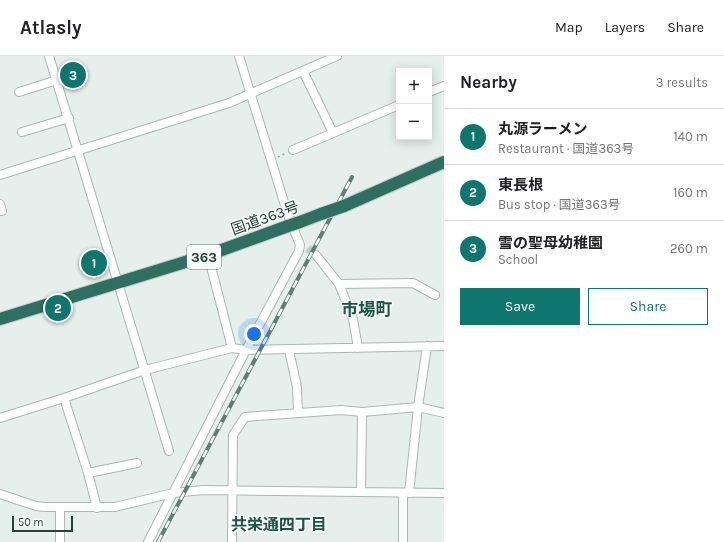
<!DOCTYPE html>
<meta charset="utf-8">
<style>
:root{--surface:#fff;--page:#f6f6f6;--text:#202124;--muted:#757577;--line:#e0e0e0;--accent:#0f766e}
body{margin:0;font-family:Karla,"Noto Sans JP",sans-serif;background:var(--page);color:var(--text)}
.controls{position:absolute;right:12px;top:12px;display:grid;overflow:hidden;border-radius:0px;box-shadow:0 2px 10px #0003}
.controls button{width:36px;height:36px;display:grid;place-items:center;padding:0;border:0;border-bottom:1px solid var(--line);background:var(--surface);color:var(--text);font:20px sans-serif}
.scale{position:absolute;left:12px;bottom:10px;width:61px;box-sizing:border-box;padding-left:4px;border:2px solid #24423a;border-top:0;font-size:11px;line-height:14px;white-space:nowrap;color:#24423a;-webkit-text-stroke:3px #f7fbf9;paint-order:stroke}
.you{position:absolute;left:254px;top:278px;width:14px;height:14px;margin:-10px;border:3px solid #fff;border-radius:50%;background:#1a73e8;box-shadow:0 0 0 6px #1a73e833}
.badge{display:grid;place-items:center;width:26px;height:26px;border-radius:50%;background:var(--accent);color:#fff;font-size:13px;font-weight:700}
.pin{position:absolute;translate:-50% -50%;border:2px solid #fff;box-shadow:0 1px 4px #0006}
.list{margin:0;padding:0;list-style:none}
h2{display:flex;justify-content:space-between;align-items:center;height:52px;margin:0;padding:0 16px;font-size:17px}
h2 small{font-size:13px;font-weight:400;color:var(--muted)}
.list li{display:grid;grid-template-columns:26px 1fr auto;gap:12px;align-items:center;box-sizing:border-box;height:56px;padding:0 16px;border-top:1px solid var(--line)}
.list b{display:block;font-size:15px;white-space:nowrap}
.list p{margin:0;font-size:13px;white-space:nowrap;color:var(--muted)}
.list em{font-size:13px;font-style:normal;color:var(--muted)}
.actions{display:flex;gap:8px;padding:12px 16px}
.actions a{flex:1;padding:9px 0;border:1px solid var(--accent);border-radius:0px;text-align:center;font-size:14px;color:var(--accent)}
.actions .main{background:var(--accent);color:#fff}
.map{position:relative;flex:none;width:444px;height:486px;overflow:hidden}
header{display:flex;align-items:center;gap:24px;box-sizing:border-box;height:56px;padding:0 20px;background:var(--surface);border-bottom:1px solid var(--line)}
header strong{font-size:19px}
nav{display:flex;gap:22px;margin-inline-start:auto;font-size:14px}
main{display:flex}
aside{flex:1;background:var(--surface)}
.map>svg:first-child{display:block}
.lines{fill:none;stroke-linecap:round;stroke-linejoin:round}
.street-tunnel{stroke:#bfccc8;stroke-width:8;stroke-dasharray:8 4;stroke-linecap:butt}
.street-casing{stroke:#a8b8b2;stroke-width:10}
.highway-casing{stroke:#c2cac8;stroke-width:14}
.path{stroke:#86b3a5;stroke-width:1.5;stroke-dasharray:2 3;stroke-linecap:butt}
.street{stroke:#fff;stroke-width:8}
.highway{stroke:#2f6f62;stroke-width:12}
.rail-casing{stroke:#5f7d75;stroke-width:4}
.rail{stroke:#f7fbf9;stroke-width:2.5;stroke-dasharray:8;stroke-linecap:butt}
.highway-bridge-casing{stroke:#c2cac8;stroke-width:14;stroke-linecap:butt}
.highway-bridge{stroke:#2f6f62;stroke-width:12}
.labels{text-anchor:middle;stroke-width:3;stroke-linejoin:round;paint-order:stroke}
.shield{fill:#f7fbf9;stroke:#637a73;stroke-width:1}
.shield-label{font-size:14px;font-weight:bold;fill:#24423a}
.street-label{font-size:15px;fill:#24423a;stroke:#f7fbf9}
.neighbourhood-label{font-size:16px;font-weight:bold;fill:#1f5548;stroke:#f7fbf9}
.quarter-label{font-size:17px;font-weight:bold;fill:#1f5548;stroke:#f7fbf9}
</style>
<header>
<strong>Atlasly</strong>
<nav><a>Map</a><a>Layers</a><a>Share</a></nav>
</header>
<main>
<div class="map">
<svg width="444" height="486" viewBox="0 0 444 486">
<rect width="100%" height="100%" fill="#e6efeb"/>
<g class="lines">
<!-- street-tunnel -->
<path class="street-tunnel" d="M308,192L316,199"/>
<defs>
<path id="street" d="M49,0L169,395
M303,15L333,77
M19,36L57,24
M429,36L444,30
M22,76L69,62
M293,94L399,49
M0,119L229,47L337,0
M0,148L2,155
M208,199L232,292
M316,199L339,228L353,263L358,292
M339,228L413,227L435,239
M289,294L297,331L298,357
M64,342L88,417L97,452
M0,362L64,342L145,314L232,292L246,294L444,290
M88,417L137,407
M361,436L362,356
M409,437L418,351L427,290
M0,438L36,450L45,451H115L173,437L203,434L444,437
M60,451V486
M148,486L246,294L299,195L300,189L288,159L239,0
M232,486L233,379L245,361L341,354L362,356L418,351L444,357
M403,486V437"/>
<path id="highway" d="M344,150L444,106
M300,166L321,158
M0,263L208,199L288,170"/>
</defs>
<!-- street casing -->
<use href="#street" class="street-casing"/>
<!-- highway casing -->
<use href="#highway" class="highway-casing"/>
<!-- path -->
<path class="path" d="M278,101L286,97"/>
<!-- street -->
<use href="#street" class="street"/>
<!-- highway -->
<use href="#highway" class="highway"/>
<defs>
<path id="rail" d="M158,486L352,121"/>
</defs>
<!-- rail casing -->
<use href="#rail" class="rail-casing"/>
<!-- rail -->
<use href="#rail" class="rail"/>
<defs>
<path id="highway-bridge" d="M321,158L344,150
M288,170L300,166"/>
</defs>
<!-- highway-bridge casing -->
<use href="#highway-bridge" class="highway-bridge-casing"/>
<!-- highway-bridge -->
<use href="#highway-bridge" class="highway-bridge"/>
</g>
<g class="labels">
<!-- shield labels -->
<rect class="shield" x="187" y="189" width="34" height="24" rx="3"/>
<g class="shield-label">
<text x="204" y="206">363</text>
</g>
<!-- street labels -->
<g class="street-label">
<text transform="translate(265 162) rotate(-20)" y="5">国道363号</text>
</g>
<!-- neighbourhood labels -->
<g class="neighbourhood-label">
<text x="279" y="474">共栄通四丁目</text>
</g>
<!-- quarter labels -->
<g class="quarter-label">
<text x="367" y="259">市場町</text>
</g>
</g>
</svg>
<div class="controls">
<button>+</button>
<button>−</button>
</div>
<div class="scale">50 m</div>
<div class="you"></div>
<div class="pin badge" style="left:94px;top:207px">1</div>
<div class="pin badge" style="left:58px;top:252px">2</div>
<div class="pin badge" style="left:73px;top:19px">3</div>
</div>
<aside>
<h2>Nearby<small>3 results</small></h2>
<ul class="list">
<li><span class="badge">1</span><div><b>丸源ラーメン</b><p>Restaurant · 国道363号</p></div><em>140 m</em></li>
<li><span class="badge">2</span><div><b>東長根</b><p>Bus stop · 国道363号</p></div><em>160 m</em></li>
<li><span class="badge">3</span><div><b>雪の聖母幼稚園</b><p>School</p></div><em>260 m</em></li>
</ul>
<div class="actions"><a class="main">Save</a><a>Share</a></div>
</aside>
</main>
